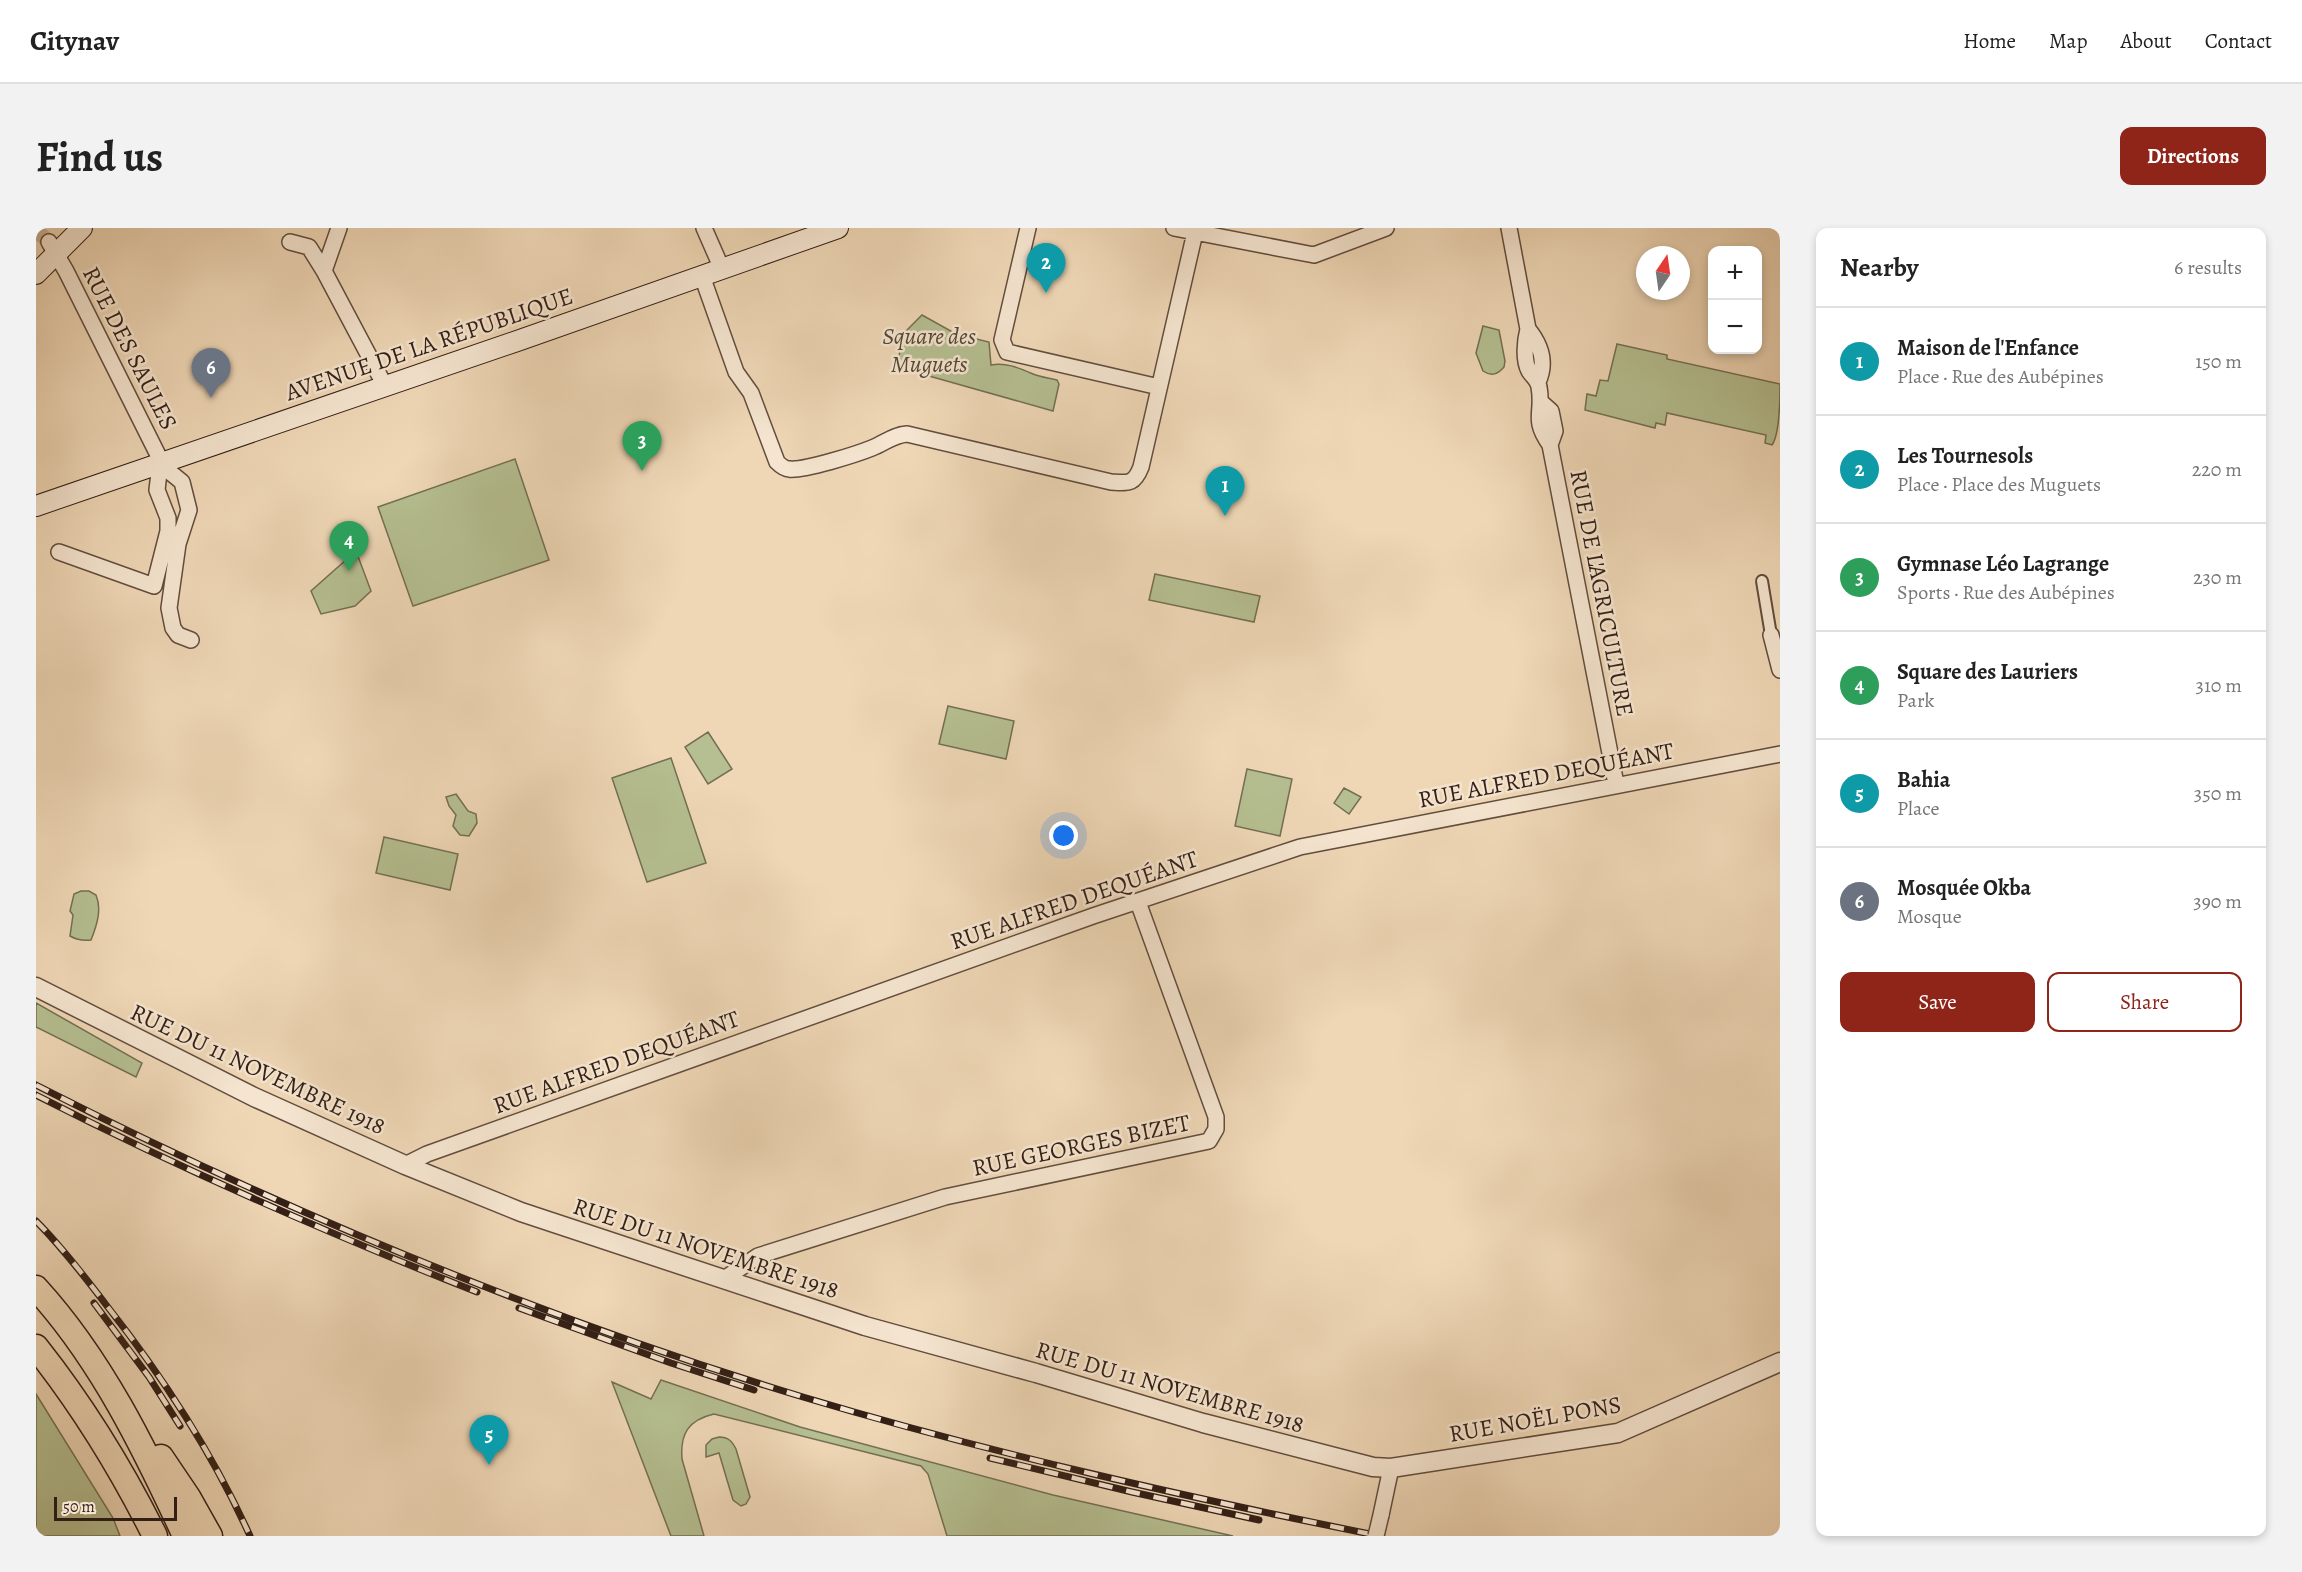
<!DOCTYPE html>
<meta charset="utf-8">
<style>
:root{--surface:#fff;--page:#f2f2f2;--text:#222;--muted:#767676;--line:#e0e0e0;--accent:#8f2418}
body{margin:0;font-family:Alegreya,serif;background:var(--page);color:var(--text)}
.controls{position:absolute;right:18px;top:18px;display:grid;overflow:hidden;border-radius:12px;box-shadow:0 3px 9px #0003}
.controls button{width:54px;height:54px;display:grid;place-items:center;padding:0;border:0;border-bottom:2px solid var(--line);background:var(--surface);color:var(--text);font:30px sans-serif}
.compass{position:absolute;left:1600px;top:18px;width:54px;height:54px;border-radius:50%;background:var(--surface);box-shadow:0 3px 9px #0003;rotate:13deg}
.scale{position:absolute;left:18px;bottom:15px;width:123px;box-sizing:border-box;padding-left:6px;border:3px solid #331f16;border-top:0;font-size:16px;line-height:21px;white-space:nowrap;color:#331f16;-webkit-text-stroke:4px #f5e5d0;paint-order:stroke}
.you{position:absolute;left:1028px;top:608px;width:21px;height:21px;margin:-15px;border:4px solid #fff;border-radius:50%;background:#1a73e8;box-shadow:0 0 0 9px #1a73e833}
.badge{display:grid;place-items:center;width:39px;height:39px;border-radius:50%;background:var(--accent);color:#fff;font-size:20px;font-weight:700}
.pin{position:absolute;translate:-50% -50px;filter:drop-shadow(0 2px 3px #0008)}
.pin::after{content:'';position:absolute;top:32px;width:21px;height:18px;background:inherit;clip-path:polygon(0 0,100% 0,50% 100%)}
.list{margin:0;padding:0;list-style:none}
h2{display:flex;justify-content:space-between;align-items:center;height:78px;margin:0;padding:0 24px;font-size:26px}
h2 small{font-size:20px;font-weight:400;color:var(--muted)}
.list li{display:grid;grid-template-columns:39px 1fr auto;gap:18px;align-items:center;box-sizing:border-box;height:108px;padding:0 24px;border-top:2px solid var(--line)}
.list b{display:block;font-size:22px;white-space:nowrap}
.list p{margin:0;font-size:20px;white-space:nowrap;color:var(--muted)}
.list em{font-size:20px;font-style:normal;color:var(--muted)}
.actions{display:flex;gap:12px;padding:18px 24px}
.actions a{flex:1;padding:14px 0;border:2px solid var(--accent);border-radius:12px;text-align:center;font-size:21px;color:var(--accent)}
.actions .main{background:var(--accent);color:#fff}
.map{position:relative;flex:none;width:1744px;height:1308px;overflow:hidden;border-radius:12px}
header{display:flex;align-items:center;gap:36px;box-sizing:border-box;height:84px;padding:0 30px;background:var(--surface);border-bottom:2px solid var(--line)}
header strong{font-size:28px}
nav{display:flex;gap:33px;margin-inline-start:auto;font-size:21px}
.intro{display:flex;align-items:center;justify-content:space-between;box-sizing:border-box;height:144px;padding:0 36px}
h1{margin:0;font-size:42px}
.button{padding:15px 27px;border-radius:12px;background:var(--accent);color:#fff;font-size:21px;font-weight:700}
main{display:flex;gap:36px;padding:0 36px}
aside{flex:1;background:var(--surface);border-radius:12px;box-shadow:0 3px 9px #0003}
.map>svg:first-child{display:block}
.green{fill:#b5bf91;stroke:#746f54;stroke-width:1.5}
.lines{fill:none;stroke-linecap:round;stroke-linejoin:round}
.minor-tunnel{stroke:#c9b296;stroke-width:15;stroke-dasharray:15 8;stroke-linecap:butt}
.pedestrian-casing{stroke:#624d3e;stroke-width:14}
.minor-casing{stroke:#624d3e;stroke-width:18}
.tertiary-casing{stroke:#624d3e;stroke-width:21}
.secondary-casing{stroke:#331f16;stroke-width:22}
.trunk-casing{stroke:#331f16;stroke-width:27}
.pedestrian{stroke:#f5e5d0;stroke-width:10}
.minor{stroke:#f5e5d0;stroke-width:15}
.tertiary{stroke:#f5e5d0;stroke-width:18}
.secondary{stroke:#f5e5d0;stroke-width:20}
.trunk{stroke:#efd7b6;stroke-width:24}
.rail-casing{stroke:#331f16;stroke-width:7}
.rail{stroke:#f5e5d0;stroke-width:4.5;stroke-dasharray:14;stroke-linecap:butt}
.minor-bridge-casing{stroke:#624d3e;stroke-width:18;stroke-linecap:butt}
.minor-bridge{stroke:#f5e5d0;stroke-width:15}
.labels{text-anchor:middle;stroke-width:5;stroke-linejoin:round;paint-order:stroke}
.park-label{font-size:24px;font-style:italic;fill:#544735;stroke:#f5e5d0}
.street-label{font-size:24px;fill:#331f16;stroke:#f5e5d0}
</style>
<header>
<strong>Citynav</strong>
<nav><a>Home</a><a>Map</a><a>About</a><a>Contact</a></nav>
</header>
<div class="intro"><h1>Find us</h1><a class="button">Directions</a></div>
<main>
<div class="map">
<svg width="1744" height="1308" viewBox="0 0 1744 1308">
<rect width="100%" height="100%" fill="#efd7b6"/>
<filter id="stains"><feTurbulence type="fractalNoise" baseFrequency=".00333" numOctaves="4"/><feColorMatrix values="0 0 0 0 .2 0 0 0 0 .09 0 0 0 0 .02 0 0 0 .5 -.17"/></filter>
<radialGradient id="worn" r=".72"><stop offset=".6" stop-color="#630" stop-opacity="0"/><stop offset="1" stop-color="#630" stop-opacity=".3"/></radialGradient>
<!-- green -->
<path class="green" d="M886,87L920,106L953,114L955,137C970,134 983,140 997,146C1004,149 1013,150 1021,152L1023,156L1017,183L861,139L867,106Z
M1447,98L1463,102L1469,133L1468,139C1462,146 1456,149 1447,143L1440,125Z
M1581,116L1631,127V131L1744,156C1744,172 1744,206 1736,217L1729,215L1730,207L1631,185L1629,197L1620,195L1619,200L1549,182L1551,166L1560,168L1564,152L1572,153Z
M479,231L513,332L377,378L342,279Z
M320,323L335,363L319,378L285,386L275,363Z
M1119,346L1224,368L1218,394L1113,372Z
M912,478L978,493L970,531L903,516Z
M672,504L696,541L672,556L649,519Z
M635,530L670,635L611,654L576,550Z
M1211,541L1256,551L1244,608L1199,598Z
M1308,560L1325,569L1313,586L1298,575Z
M420,566L432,583L440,586L441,595L433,608L424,607L417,598L420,587L413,578L410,569Z
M348,609L422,626L414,662L340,645Z
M45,663H53L60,667C66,681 61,697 55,712C47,713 41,712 34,708L37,687L34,683L38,666Z
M0,775L106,835L100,849L0,799Z
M625,1152L764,1199L1017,1267L1197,1308H911L892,1246L885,1238L678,1186C652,1192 644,1206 646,1231L668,1308H635L576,1154L615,1171Z
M0,1166L77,1290L84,1308H0Z
M683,1209C692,1209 696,1213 700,1221L714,1269L710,1276L705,1278L697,1272L683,1225L670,1229V1217L676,1211Z"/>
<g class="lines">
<!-- minor-tunnel -->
<path class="minor-tunnel" d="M0,2L13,14"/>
<defs>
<path id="pedestrian" d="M1726,353L1735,407"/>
<path id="minor" d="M668,0L686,41
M992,0L966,112L971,124L1123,159
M1138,0L1278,27L1350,0
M1473,0L1492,101C1489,112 1487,132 1493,143C1497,149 1502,152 1503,159C1508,186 1495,190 1514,217L1580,556
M13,14L30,43L126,235
M254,14L273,19L288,43L349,158
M288,43L303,0
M666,48L700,144L715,165L741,234C744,237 748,241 753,241C768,243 821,226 836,220C849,215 857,207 871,206L1075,254C1092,255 1098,257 1105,239L1160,0
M1492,101C1505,117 1511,134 1502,154
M1506,175L1515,183L1519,203L1514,217
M124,236L146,254L153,282L142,316L133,380L137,400L142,407L155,412
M23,324L118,358L132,303V290L121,262L124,236
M1735,407L1744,442
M369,937L391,926L1057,688L1264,619L1744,526
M688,1051L722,1028L909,969L1173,913L1180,901V889L1102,674
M1345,1287L1355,1240"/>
<path id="tertiary" d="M0,759L218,869L369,937L485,984L829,1098L1000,1145L1167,1195L1337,1239L1355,1240L1582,1205L1744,1134"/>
<path id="secondary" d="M0,46L46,0
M0,278L484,112L802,0"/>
<path id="trunk" d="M0,1060C65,1131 109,1221 149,1308
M0,1119C46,1177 86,1242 119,1308
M125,1229L152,1269L174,1308"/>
</defs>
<!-- pedestrian casing -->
<use href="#pedestrian" class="pedestrian-casing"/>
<!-- minor casing -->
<use href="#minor" class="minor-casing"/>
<!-- tertiary casing -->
<use href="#tertiary" class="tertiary-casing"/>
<!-- secondary casing -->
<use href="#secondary" class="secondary-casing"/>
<!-- trunk casing -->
<use href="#trunk" class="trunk-casing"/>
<!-- pedestrian -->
<use href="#pedestrian" class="pedestrian"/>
<!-- minor -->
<use href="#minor" class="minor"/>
<!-- tertiary -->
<use href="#tertiary" class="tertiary"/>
<!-- secondary -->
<use href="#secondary" class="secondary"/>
<!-- trunk -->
<use href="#trunk" class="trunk"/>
<defs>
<path id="rail" d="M0,857C246,982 503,1089 767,1169C957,1226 1150,1269 1344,1308
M0,867C143,940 291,1005 441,1064
M0,993C26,1019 49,1049 71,1078C127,1149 177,1226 214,1308
M58,1075L113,1149L144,1198
M483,1080L635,1135L718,1162
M954,1230L1096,1264L1223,1292"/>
</defs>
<!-- rail casing -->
<use href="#rail" class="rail-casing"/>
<!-- rail -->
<use href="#rail" class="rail"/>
<defs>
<path id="minor-bridge" d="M1340,1308L1345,1287"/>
</defs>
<!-- minor-bridge casing -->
<use href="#minor-bridge" class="minor-bridge-casing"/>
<!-- minor-bridge -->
<use href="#minor-bridge" class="minor-bridge"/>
</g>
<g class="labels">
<!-- park labels -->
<g class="park-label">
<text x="893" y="116">Square des<tspan x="893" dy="28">Muguets</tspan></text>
</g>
<!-- street labels -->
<g class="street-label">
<text transform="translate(393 116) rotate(-19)" y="8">AVENUE DE LA RÉPUBLIQUE</text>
<text transform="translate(94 120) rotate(63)" y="8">RUE DES SAULES</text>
<text transform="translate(1566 365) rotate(79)" y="8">RUE DE L'AGRICULTURE</text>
<text transform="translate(1510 547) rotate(-11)" y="8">RUE ALFRED DEQUÉANT</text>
<text transform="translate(1038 672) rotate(-19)" y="8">RUE ALFRED DEQUÉANT</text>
<text transform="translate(580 834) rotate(-20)" y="8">RUE ALFRED DEQUÉANT</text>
<text transform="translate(222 841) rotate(25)" y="8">RUE DU 11 NOVEMBRE 1918</text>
<text transform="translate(1045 917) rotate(-12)" y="8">RUE GEORGES BIZET</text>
<text transform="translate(670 1020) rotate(18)" y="8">RUE DU 11 NOVEMBRE 1918</text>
<text transform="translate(1134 1159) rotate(16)" y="8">RUE DU 11 NOVEMBRE 1918</text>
<text transform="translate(1499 1191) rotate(-10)" y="8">RUE NOËL PONS</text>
</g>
</g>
<rect width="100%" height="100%" filter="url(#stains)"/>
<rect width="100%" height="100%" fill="url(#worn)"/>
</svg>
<div class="controls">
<button>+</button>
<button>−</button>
</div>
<svg class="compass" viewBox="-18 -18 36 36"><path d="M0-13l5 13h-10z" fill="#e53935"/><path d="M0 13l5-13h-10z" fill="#767676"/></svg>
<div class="scale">50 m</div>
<div class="you"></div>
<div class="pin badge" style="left:1189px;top:288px;background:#0f9aa8">1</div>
<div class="pin badge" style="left:1010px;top:65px;background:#0f9aa8">2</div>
<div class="pin badge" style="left:606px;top:243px;background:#2e9e5b">3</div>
<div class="pin badge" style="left:313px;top:343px;background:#2e9e5b">4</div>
<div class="pin badge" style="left:453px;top:1237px;background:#0f9aa8">5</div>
<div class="pin badge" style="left:175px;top:170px;background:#6b7280">6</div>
</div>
<aside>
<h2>Nearby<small>6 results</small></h2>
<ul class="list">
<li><span class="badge" style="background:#0f9aa8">1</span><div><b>Maison de l'Enfance</b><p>Place · Rue des Aubépines</p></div><em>150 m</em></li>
<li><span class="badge" style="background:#0f9aa8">2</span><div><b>Les Tournesols</b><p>Place · Place des Muguets</p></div><em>220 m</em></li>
<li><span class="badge" style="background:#2e9e5b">3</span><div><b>Gymnase Léo Lagrange</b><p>Sports · Rue des Aubépines</p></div><em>230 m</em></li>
<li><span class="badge" style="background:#2e9e5b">4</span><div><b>Square des Lauriers</b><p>Park</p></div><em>310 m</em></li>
<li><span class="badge" style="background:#0f9aa8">5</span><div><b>Bahia</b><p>Place</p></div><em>350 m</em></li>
<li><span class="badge" style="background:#6b7280">6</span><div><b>Mosquée Okba</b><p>Mosque</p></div><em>390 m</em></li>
</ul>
<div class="actions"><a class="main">Save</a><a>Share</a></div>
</aside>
</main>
